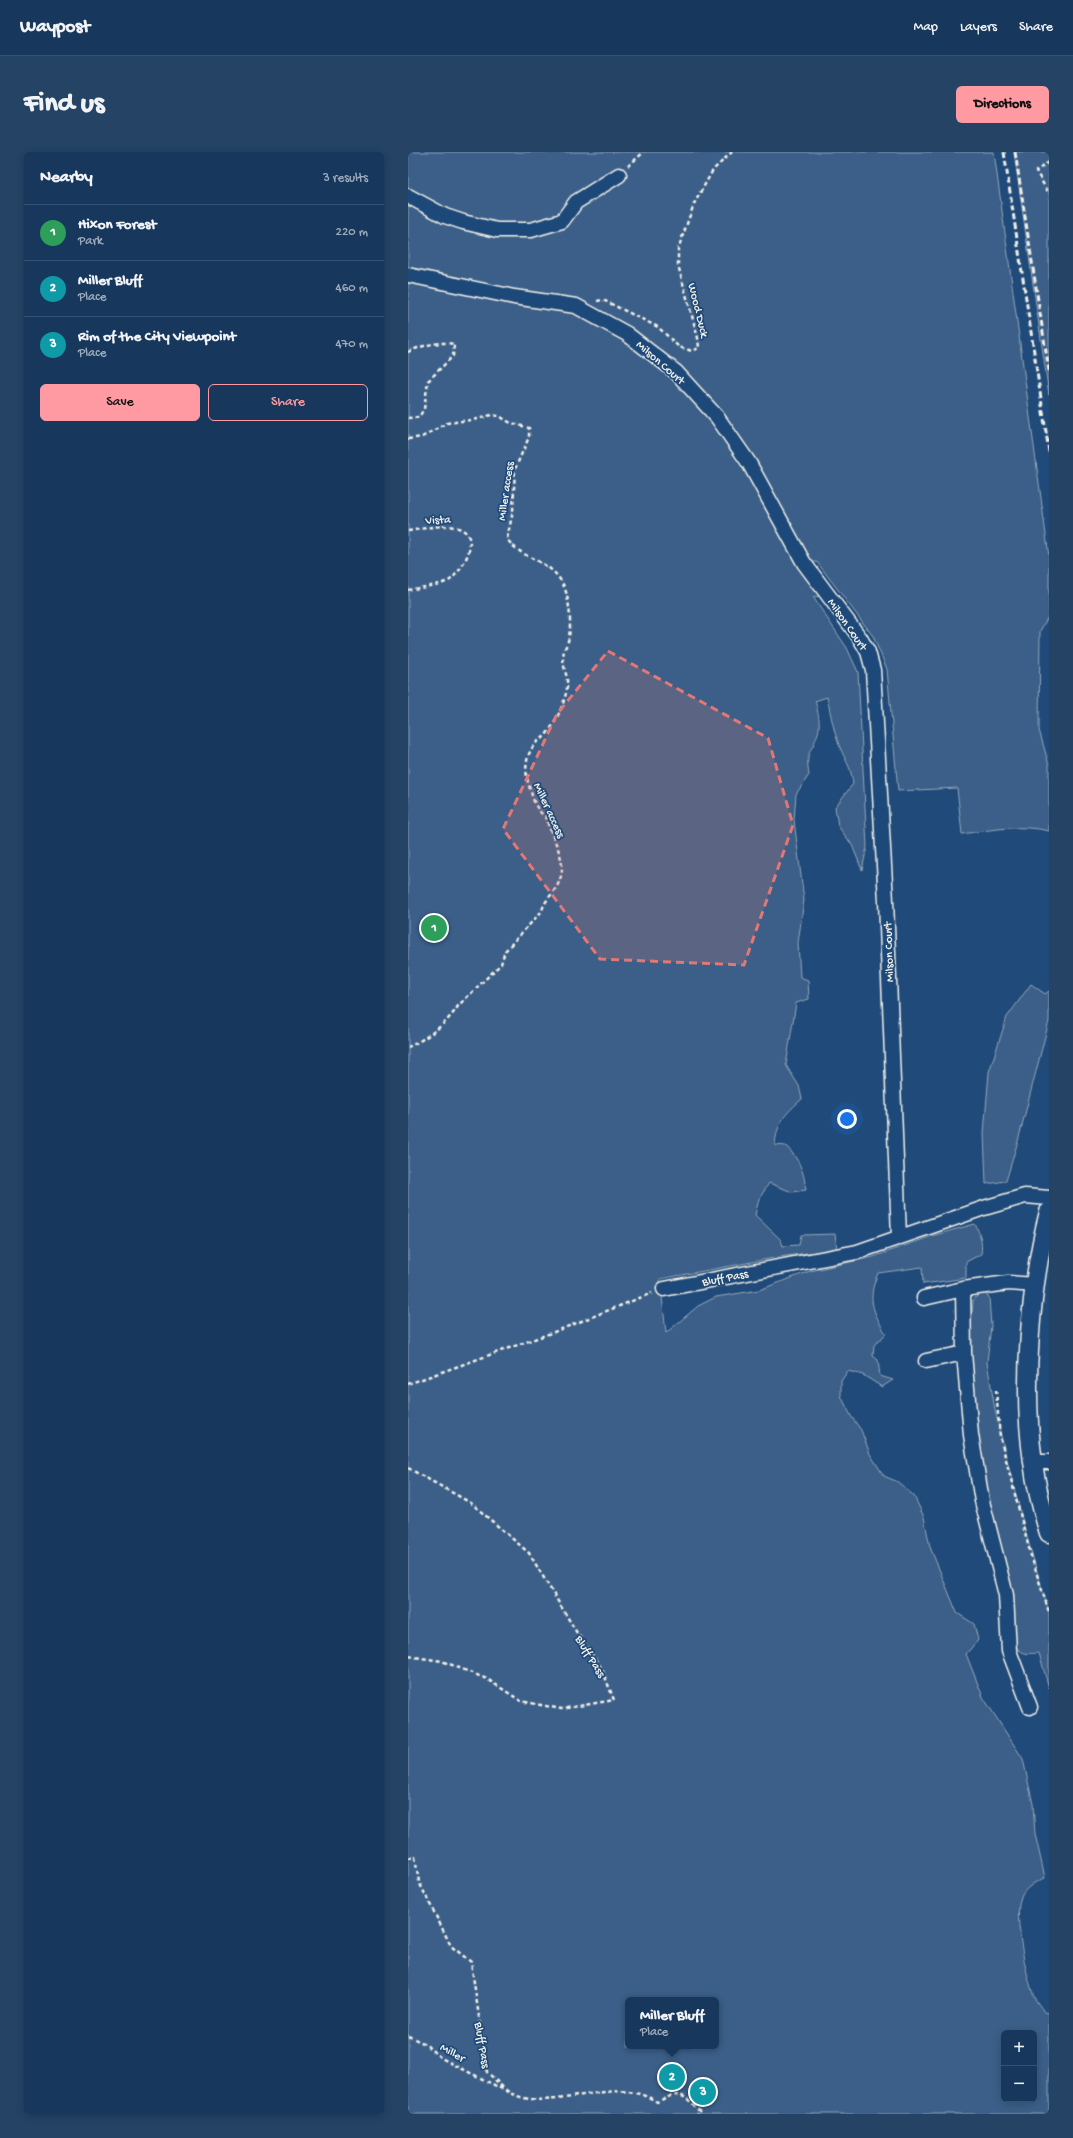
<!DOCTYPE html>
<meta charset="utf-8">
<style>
:root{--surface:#17385c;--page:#244365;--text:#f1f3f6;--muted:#9eacbb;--line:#365272;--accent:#ff9aa2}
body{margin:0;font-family:"Gochi Hand",sans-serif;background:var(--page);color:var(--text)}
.controls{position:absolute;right:12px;bottom:12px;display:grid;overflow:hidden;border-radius:6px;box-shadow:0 2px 10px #0003}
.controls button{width:36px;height:36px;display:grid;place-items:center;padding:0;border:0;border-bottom:1px solid var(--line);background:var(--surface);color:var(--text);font:20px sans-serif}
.you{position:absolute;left:439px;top:967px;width:14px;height:14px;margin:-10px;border:3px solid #fff;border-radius:50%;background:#1a73e8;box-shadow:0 0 0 6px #1a73e833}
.badge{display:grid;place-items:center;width:26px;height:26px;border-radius:50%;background:var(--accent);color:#fff;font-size:13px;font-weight:700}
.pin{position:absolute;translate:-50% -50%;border:2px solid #fff;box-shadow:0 1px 4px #0006}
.popup{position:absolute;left:217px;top:1845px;width:94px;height:52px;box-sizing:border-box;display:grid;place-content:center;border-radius:6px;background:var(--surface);filter:drop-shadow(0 1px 3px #0005);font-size:13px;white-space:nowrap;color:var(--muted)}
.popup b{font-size:15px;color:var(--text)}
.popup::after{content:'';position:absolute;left:50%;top:100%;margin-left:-8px;border:8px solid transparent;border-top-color:var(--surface)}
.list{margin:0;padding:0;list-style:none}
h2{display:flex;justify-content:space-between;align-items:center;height:52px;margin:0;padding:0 16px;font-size:17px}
h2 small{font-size:13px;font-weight:400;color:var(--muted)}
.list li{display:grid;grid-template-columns:26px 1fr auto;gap:12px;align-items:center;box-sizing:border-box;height:56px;padding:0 16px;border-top:1px solid var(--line)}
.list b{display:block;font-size:15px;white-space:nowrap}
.list p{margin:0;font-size:13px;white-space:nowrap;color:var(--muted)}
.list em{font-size:13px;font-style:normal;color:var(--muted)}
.actions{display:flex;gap:8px;padding:12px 16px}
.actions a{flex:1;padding:9px 0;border:1px solid var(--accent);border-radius:6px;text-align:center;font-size:14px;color:var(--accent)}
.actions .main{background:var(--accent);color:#111}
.map{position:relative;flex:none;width:641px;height:1962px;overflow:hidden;border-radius:6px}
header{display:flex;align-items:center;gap:24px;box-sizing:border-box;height:56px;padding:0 20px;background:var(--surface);border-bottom:1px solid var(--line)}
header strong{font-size:19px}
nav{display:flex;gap:22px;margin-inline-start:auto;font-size:14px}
.intro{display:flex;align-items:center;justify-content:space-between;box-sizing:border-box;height:96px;padding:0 24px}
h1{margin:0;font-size:28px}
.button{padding:10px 18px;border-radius:6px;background:var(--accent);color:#111;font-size:14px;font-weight:700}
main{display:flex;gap:24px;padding:0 24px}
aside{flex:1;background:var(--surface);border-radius:6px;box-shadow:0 2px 10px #0003}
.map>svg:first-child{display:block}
.green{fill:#3a5f88;stroke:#97a8b8;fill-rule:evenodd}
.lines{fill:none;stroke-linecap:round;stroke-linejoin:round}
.minor-casing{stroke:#f4f1e8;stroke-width:17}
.major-casing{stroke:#f4f1e8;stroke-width:21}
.path{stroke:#f4f1e8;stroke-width:2.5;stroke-dasharray:4 3;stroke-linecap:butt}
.minor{stroke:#1f4a7a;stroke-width:14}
.major{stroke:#1f4a7a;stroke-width:18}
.rail{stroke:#f4f1e8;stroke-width:3;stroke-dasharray:6 3;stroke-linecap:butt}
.marked{fill:#e27875;fill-opacity:0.2;stroke:#e27875;stroke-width:3;stroke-dasharray:8 5;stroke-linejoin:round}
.labels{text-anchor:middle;stroke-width:3.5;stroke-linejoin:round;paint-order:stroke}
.street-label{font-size:12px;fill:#f4f1e8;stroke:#1f4a7a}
</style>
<header>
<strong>Waypost</strong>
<nav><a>Map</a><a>Layers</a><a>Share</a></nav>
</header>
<div class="intro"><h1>Find us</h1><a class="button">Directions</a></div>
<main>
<aside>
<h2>Nearby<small>3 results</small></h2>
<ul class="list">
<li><span class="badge" style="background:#2e9e5b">1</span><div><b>Hixon Forest</b><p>Park</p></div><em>220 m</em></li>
<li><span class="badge" style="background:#0f9aa8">2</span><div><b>Miller Bluff</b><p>Place</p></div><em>460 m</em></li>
<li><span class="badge" style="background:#0f9aa8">3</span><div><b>Rim of the City Viewpoint</b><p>Place</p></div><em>470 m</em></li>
</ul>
<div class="actions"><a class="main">Save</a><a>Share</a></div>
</aside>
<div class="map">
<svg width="641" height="1962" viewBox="0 0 641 1962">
<rect width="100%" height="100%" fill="#1f4a7a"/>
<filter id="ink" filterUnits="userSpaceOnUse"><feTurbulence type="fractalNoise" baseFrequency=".025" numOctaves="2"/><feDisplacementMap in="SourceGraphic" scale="8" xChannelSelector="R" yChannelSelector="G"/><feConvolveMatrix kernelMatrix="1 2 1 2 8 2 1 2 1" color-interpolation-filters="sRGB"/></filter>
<g filter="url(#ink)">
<!-- green -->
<path class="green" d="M0,0H586L641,405V463L632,479L631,578L641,613V679C613,672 582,678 554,682L549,636L490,639L479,517L465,484L409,410L397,411L420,443L405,445L439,496L450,520L459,695L454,718L444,693L430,674L427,655L445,632C443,616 440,613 434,600C426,583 423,563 419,545L407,549C410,560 413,571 410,581C403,602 397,599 401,623L388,642L386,668L396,748L390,791L392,825L400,828L401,847L388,851L378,913L391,934L394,947C377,962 369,970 367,993L378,994C391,1007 396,1019 398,1038L384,1040L361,1031L351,1047L347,1063L373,1088L375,1094L391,1093L393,1083L427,1082L429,1097L371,1105L252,1127L258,1181L290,1154L308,1145L351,1138L402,1119L465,1105L527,1083L567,1072C572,1082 575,1090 573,1102L558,1110V1126L515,1132L514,1115L470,1121C459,1147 464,1158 478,1182L466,1193L465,1204L470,1208L472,1224L485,1228L474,1235L455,1223L440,1219L433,1229V1244L443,1264L453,1278L462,1302L476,1324L490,1330L506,1344L516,1365L522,1395L549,1461L566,1472L570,1488L558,1502L575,1545L615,1607L625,1652L627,1682L637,1726C628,1729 617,1736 613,1745C605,1763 618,1825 626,1844C628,1850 633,1855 636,1860L641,1861V1962H0ZM220,1848H308V1894H220ZM596,1881H626V1947H596Z
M606,0H641V243Z
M623,832L637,842L641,839V869L610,989L598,1029L578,1032L576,981L581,920L599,865Z
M575,1139L581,1145L583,1174L579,1210L587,1258L597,1300L618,1382L641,1460V1536L631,1501C618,1502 613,1503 606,1491L581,1363L560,1222L565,1148Z"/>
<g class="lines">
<defs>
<path id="minor" d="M0,44L37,64L55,70L89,78H123L154,69L168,50L211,23
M0,123L106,145L168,154L219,182L268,220L309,265L341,311L396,411L452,486L460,500L465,518L478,749L491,1085
M256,1137L449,1100L576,1056L617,1044L641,1046
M516,1146L555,1137
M518,1209L556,1201
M625,1310H641
M622,1555L601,1499L598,1443L574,1349L563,1283L556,1201L555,1137L600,1131L628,1133"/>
<path id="major" d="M641,1060C622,1132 614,1236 625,1310C628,1334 634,1358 641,1381"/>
</defs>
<!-- minor casing -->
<use href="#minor" class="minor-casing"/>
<!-- major casing -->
<use href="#major" class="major-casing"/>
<!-- path -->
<path class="path" d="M641,10L628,19L641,42
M220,14L236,0
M189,149L195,148L250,175L271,195L284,199L291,196L290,186L270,113V97L286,52L305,18L324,0
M0,200C15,193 31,189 46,192L45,204L20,229L16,257L11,265L0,266
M0,287L14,285L39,271L70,267L83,263L91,264L101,270L121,276V285L107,317L105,359L99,387C116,411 147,406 158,440C162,456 163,469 161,485C160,492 155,498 155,505C155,519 162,525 158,541C155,555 146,574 137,584C134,587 130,588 127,592C115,607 117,623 123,640C126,651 129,659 138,665C143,687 161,707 151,730C147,741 136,748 134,759L97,799L93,812L50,854C40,871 18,887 0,895
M0,379C15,377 31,372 46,375C76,380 57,416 42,428C34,433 10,436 0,438
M0,1232L146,1180L244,1141
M588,1238L592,1285L623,1404L641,1460
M0,1316L63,1351L121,1401L169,1481L194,1517L206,1548L153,1557L113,1549L79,1527L34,1509L0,1504
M0,1706L7,1705L11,1730L43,1794L63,1810L79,1920C87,1927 95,1937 104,1942C151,1962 204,1921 249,1950C272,1938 276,1942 292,1960L289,1962
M0,1884L17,1892L33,1906L102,1941"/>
<!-- minor -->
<use href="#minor" class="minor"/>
<!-- major -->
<use href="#major" class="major"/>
<!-- rail -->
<path class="rail" d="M596,0L641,300
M607,0L641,219"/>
</g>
</g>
<!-- marked area -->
<path class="marked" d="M200,499L360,586L385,673L336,813L192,807L95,677L149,562Z"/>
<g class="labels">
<!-- street labels -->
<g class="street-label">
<text transform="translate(291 158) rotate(76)" y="4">Wood Duck</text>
<text transform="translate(253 210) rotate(41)" y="4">Milson Court</text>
<text transform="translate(97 339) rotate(-82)" y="4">Miller access</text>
<text transform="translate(30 367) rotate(-3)" y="4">Vista</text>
<text transform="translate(440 472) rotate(55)" y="4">Milson Court</text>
<text transform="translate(142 658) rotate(65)" y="4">Miller access</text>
<text transform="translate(480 800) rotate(-92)" y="4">Milson Court</text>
<text transform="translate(317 1125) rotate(-11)" y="4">Bluff Pass</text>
<text transform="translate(183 1504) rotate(58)" y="4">Bluff Pass</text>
<text transform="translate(75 1893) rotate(80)" y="4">Bluff Pass</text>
<text transform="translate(45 1900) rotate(29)" y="4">Miller</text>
</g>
</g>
</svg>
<div class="controls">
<button>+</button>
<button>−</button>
</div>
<div class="you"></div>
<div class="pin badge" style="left:26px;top:776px;background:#2e9e5b">1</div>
<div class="pin badge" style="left:264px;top:1925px;background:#0f9aa8">2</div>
<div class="popup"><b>Miller Bluff</b>Place</div>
<div class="pin badge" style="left:295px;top:1940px;background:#0f9aa8">3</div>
</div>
</main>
